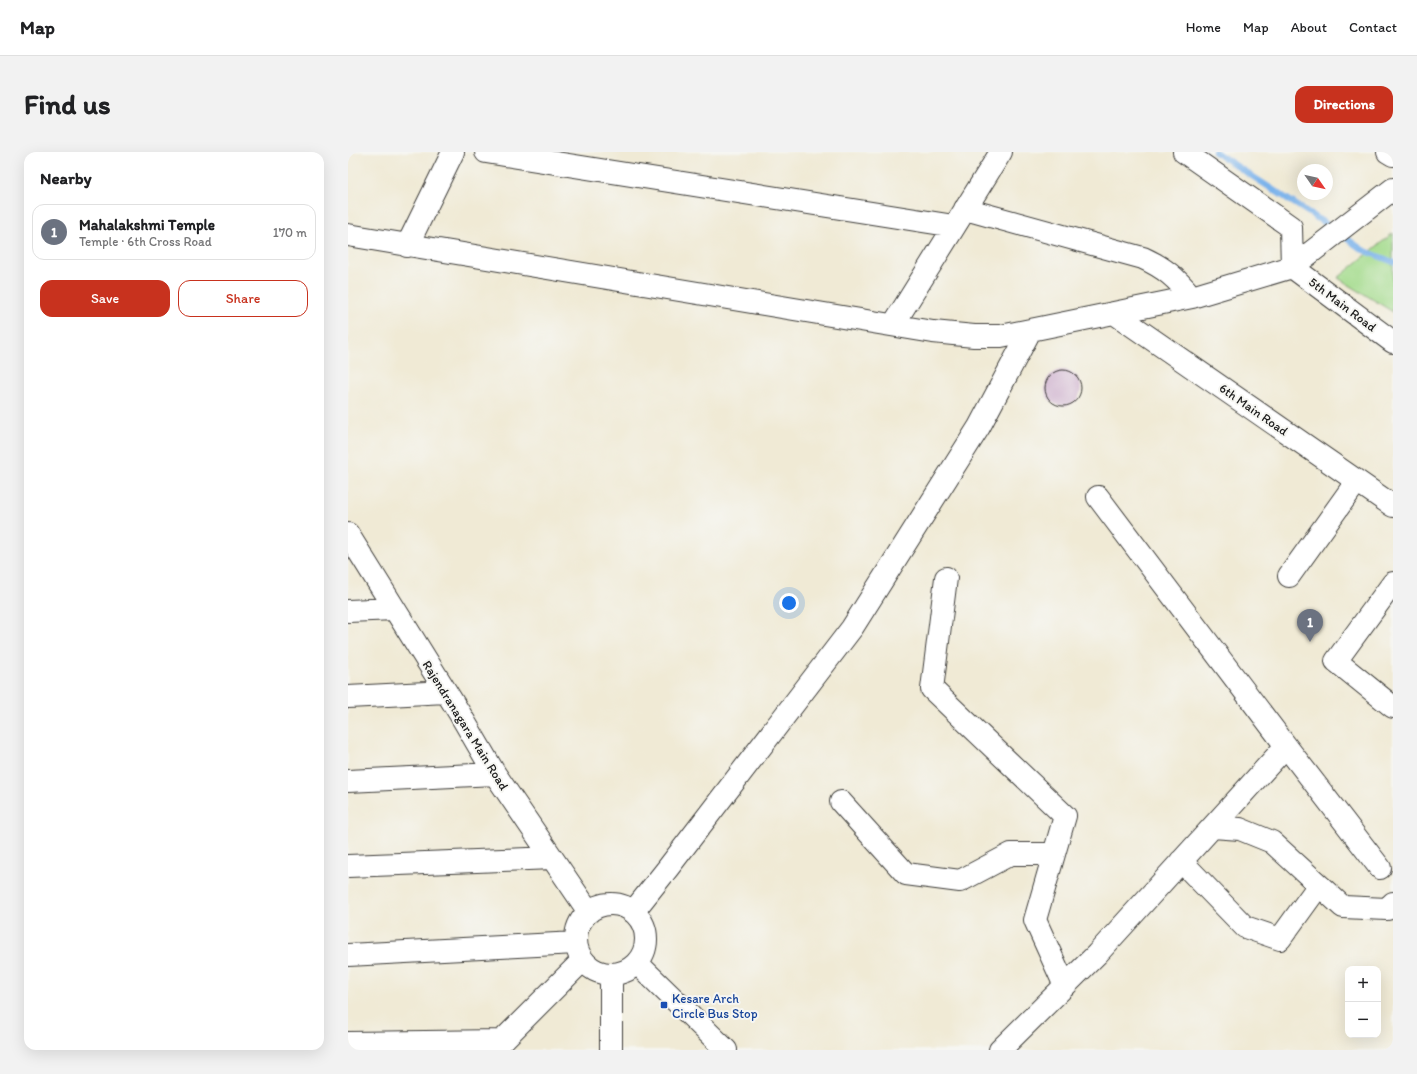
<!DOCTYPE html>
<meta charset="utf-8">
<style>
:root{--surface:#fff;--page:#f2f2f2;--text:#202124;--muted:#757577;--line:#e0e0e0;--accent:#c8321e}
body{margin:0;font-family:Itim,sans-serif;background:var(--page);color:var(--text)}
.controls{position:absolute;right:12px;bottom:12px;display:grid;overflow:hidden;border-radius:8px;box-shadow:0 4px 16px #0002}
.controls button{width:36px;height:36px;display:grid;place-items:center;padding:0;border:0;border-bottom:1px solid var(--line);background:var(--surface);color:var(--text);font:20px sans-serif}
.compass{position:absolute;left:949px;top:12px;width:36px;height:36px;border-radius:50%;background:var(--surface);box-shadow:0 4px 16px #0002;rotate:124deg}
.you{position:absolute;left:441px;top:451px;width:14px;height:14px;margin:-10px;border:3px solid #fff;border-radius:50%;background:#1a73e8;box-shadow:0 0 0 6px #1a73e833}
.badge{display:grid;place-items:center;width:26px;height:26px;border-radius:50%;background:var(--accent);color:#fff;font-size:13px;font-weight:700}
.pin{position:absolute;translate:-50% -33px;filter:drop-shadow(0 1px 2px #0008)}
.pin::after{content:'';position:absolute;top:21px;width:14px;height:12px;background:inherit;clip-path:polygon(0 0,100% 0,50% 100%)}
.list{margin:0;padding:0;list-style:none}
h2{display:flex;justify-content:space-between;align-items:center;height:52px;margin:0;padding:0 16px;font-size:17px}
h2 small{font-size:13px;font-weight:400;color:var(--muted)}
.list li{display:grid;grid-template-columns:26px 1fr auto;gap:12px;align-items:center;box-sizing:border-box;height:56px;margin:0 8px 8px;padding:0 8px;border:1px solid var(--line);border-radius:12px}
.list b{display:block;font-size:15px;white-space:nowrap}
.list p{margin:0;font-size:13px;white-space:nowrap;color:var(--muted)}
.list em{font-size:13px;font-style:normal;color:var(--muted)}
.actions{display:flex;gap:8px;padding:12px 16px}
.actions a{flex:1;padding:9px 0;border:1px solid var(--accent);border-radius:12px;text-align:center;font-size:14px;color:var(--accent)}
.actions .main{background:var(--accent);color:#fff}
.map{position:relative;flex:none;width:1045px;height:898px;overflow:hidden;border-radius:12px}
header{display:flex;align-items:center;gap:24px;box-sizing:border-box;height:56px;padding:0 20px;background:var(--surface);border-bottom:1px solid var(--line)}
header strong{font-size:19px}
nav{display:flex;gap:22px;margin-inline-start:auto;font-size:14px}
.intro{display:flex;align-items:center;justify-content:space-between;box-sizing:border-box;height:96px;padding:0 24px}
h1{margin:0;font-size:28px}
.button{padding:10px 18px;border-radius:12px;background:var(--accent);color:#fff;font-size:14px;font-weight:700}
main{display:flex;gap:24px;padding:0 24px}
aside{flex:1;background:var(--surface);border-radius:12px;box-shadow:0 4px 16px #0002}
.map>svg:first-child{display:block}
.green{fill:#a5dc8e;stroke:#607c55}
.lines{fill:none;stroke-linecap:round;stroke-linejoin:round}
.stream{stroke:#7bb3eb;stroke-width:6}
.building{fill:#c8a5c8}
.minor-casing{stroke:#3c3b38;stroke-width:24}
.minor{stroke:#fff;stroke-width:22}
.transit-dot{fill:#1a4fb4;stroke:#f6f6f2;stroke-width:1.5}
.labels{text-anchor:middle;stroke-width:4;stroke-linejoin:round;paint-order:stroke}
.street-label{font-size:13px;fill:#1c1c1c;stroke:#f6f6f2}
.transit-label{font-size:13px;fill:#164399;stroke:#f6f6f2;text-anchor:start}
</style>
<header>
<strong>Map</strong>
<nav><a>Home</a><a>Map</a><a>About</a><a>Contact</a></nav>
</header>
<div class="intro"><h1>Find us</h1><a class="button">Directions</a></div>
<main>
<aside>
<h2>Nearby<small></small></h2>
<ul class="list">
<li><span class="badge" style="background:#6b7280">1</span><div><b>Mahalakshmi Temple</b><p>Temple · 6th Cross Road</p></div><em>170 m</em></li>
</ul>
<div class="actions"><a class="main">Save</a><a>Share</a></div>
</aside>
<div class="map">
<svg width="1045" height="898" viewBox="0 0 1045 898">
<rect width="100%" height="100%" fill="#f6f6f2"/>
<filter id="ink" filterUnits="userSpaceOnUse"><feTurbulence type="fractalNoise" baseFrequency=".025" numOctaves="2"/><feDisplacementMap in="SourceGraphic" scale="8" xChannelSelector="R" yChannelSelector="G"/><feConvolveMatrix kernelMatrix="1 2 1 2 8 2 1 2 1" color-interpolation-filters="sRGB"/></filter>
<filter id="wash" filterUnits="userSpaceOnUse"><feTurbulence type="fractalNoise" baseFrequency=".012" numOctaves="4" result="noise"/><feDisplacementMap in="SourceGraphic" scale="16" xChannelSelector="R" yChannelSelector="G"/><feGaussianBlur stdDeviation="0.9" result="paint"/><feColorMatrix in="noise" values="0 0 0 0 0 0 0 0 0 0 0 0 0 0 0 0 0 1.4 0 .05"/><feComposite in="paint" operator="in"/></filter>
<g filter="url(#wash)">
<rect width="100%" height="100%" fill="#f0ead5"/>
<!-- green -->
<path class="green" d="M1045,81V160L990,126Z"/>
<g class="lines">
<!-- stream -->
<path class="stream" d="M867,0L975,70L1015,98L1045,110"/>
</g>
<g id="blocks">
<!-- building -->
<path class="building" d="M697 236a18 18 0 1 1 36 0a18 18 0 1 1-36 0Z"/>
</g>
</g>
<g filter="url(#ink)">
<use href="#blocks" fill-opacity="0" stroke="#3c3b38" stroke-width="1"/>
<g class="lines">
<defs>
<path id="minor" d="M138,0L606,74
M836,0L943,75L944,115L1045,190
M1040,0L1045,3
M617,57L795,106C817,116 828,126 844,145
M0,83L585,180L626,184H653L844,145L944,115L1045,37
M59,94L105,0
M766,161L1045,354
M545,173L653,0
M750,345L938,594
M0,382L112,562L147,622L241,760
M941,424L1009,329
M598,426L584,537L717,664L687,768L717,834
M1045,431L988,509L1045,555
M0,459L46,457
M0,545L98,540
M0,629L147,622
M493,650L558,722L612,729L663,702H706
M833,709L897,775L932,787L971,733L924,690L892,677L865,675
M0,714L204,706
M971,733L995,755L1039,757L1045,751
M228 787a35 35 0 1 1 70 0a35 35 0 1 1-70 0Z
M285,760L320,716L504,476L631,275L682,179
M0,803L228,791
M289,811L378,898
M0,891L154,889
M145,898L235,808
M263,898V822
M652,898L749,802L938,594L1032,716"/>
</defs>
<!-- minor casing -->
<use href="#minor" class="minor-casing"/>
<!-- minor -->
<use href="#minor" class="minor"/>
</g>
</g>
<!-- markers -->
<rect class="transit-dot" x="312" y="849" width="8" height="8" rx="2"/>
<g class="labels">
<!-- street labels -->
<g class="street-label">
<text transform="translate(995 152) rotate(37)" y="5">5th Main Road</text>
<text transform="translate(906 257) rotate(35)" y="5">6th Main Road</text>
<text transform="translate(118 573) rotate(58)" y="5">Rajendranagara Main Road</text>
</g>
<!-- transit labels -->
<g class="transit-label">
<text x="324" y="851">Kesare Arch<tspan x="324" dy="15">Circle Bus Stop</tspan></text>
</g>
</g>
</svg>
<div class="controls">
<button>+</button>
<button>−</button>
</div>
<svg class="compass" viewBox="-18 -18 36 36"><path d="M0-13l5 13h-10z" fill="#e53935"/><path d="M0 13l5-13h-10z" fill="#757577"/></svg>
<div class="you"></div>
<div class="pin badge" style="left:962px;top:490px;background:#6b7280">1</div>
</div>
</main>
